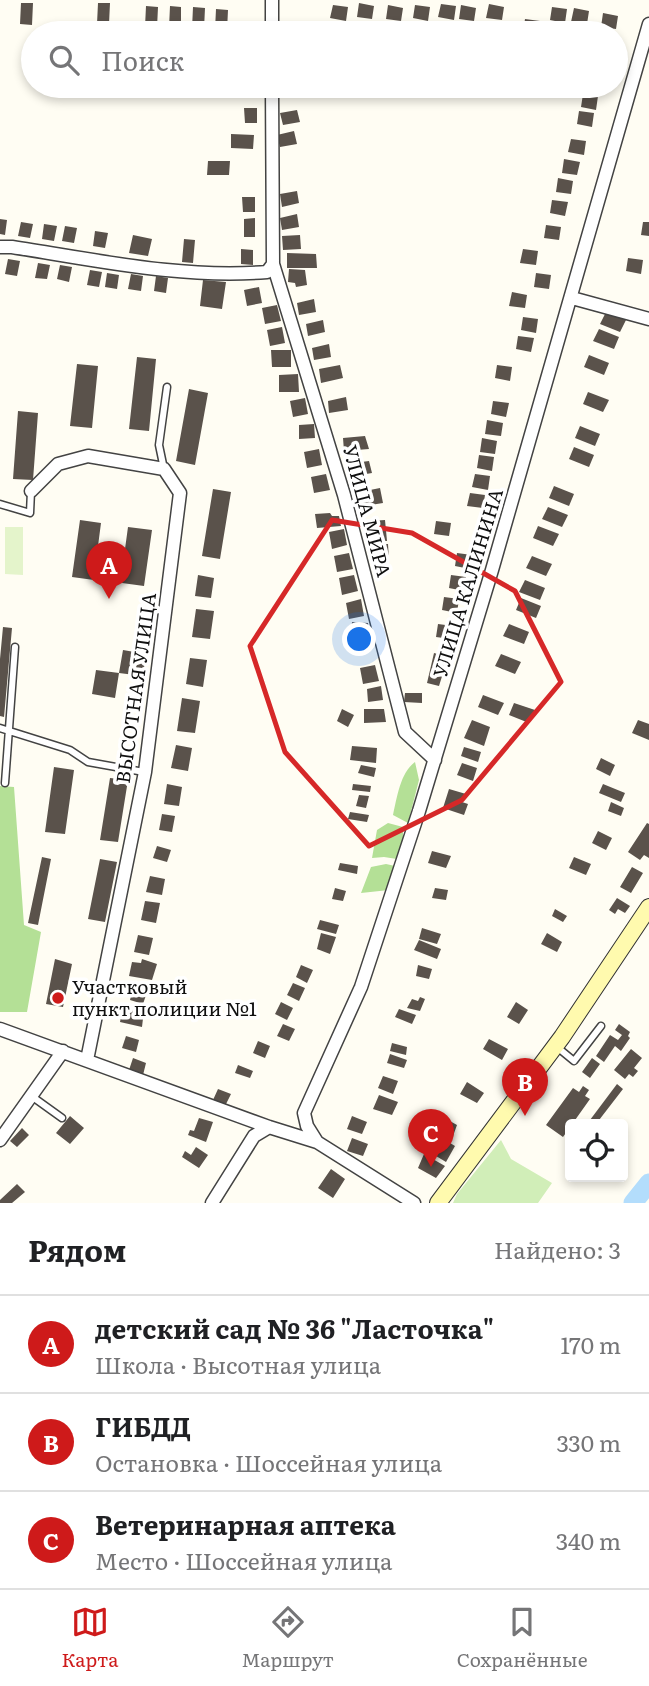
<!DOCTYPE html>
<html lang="ru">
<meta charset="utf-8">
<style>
:root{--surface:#fff;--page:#f2f2f2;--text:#202124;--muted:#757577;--line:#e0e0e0;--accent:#ce1a1a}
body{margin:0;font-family:Literata,serif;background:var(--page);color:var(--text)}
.controls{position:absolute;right:21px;bottom:21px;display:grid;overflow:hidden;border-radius:7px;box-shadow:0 4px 10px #0003}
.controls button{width:63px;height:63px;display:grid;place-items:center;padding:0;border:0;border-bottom:2px solid var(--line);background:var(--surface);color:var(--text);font:35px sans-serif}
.you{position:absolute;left:360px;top:640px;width:24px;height:24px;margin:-18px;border:5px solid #fff;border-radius:50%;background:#1a73e8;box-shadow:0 0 0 10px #1a73e833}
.badge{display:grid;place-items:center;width:46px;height:46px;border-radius:50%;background:var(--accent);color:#fff;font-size:23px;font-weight:700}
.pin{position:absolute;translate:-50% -58px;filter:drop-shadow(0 2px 4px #0008)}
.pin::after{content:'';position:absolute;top:37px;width:24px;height:21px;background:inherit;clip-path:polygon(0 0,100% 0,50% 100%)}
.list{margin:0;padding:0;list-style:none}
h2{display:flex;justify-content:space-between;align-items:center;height:91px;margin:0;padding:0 28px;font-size:30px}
h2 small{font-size:23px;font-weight:400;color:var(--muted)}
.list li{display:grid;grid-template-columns:46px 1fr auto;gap:21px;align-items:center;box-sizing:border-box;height:98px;padding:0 28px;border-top:2px solid var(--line)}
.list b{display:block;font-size:26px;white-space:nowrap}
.list p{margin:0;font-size:23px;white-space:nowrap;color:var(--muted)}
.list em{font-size:23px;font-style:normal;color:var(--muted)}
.icon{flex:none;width:38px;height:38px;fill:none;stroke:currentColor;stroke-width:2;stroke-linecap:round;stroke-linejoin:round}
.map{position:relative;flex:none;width:649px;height:1203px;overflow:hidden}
.search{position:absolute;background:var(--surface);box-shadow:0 4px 10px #0003;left:21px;right:21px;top:21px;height:77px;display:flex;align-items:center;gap:18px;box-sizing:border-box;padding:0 24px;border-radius:38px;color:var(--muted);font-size:26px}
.sheet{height:385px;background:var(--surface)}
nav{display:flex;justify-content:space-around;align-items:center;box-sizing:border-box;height:98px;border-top:2px solid var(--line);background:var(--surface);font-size:19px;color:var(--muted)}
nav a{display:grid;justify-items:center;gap:4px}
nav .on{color:var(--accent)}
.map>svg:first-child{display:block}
.green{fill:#d1eeb8}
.forest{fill:#b4e096}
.pitch{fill:#e4f4cb}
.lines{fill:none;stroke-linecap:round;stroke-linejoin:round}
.river{stroke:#b3ddfc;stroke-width:19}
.building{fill:#5a524b}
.lane-casing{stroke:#434343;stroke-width:9}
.street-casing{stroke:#434343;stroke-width:15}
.secondary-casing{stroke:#323232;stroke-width:18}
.lane{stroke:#fff;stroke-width:6}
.street{stroke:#fff;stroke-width:12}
.secondary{stroke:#fffaae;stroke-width:16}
.marked{fill:none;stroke:#d62828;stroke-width:5;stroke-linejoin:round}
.poi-dot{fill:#ce1a1a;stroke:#fff;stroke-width:2.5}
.labels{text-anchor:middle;stroke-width:7;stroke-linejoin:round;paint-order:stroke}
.street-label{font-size:19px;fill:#101010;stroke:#fff}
.poi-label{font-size:19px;fill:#101010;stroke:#fff;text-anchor:start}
</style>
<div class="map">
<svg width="649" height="1203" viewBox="0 0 649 1203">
<rect width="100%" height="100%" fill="#fffdf3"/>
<!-- green -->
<path class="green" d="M501,1140L511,1159L552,1183L538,1203H453L457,1194Z"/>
<!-- forest -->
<path class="forest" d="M415,762L419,780L408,823L393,815C397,798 400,773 415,762Z
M0,786L14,787L24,925L41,932L27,1012H0Z
M388,823L403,827V845L397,859L384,857L372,858L377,830Z
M386,864L395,866L389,890L361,893L371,867Z"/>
<!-- pitch -->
<path class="pitch" d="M5,527H23V575L5,574Z"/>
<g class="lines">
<!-- river -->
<path class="river" d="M633,1203L649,1183"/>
</g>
<!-- building -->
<path class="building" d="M21,3H33L32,25L20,24Z
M98,3H110L109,24H97Z
M359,3L374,6L372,19L357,17Z
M441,4L456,6L454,20L438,17Z
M489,4L504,7L502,20L486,18Z
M333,5L348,7L346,21L330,18Z
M388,5L403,8L401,21L386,19Z
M415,5L430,7L428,21L413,18Z
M461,5L476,8L474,21L459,19Z
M146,6L158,7L157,28L145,27Z
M170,6L181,7V28H169Z
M193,7L205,8L204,29H192Z
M552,7L567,9L565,23L550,20Z
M574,8L589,11L587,24L571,22Z
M216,9L228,10L227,31L215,30Z
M603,13L618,16L616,29L601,27Z
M525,19L540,21L538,33L523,32Z
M585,86H601L600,92L585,90Z
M583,94L598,96L596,110L581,107Z
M244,108H257V123H245Z
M297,110L300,122L283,125L280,113Z
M579,111L594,113L592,127L577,124Z
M294,131L297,144L280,147L277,135Z
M231,134L254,135L253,149L231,148Z
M571,139L586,141L584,155L568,152Z
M564,159L580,162L577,175L562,173Z
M208,161H230L229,175H207Z
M558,178L573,181L571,194L556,192Z
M297,191L299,203L282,207L280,194Z
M242,197H255V212H243Z
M552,200L568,202L565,216L550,213Z
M297,214L299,227L282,230L280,218Z
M255,218V237H244V219Z
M0,219L7,220L5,235L0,234Z
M21,222L33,224L30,238L18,236Z
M643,222H649V236L641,235Z
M44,224L57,226L54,241L42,239Z
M546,225L561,227L559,240L544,238Z
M65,226L77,228L74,243L62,241Z
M95,231L108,233L105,248L93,246Z
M133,235L152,239L148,256L129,253Z
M300,235L301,249L283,250L282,236Z
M184,239L195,240L193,263L182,262Z
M241,249L253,250V265L241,264Z
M523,249L538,251L536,265L520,263Z
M287,253L316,254L317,268H287Z
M628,258L643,260L641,274L626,271Z
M8,259L20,261L17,276L5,274Z
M38,263L50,265L47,279L35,278Z
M60,265L72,267L69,282L57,279Z
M289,269L305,270L307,285L296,287L295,283L288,282Z
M90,270L102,272L99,287L87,285Z
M107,273L119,275L117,289L105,287Z
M536,273L551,275L549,289L534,287Z
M131,274L143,276L141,291L128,289Z
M156,276L168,278L166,293L154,291Z
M203,280L226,282L222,309L200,306Z
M259,287L262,303L247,306L244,290Z
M512,292L527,295L525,308L509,306Z
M314,299L316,312L299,315L297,303Z
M277,305L281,321L265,324L262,308Z
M606,312L626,320L620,332L600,324Z
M523,317L538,319L536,333L521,330Z
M323,320L325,332L308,336L306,324Z
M282,327L285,343L270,346L267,330Z
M599,329L619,337L614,349L593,341Z
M518,336L534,338L531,352L516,349Z
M329,344L331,357L314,360L312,348Z
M271,350H291V367H272Z
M589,355L609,363L604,375L584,367Z
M137,357L156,359L149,431L129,429Z
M77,364L98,366L92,428L70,426Z
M340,365L343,378L321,383L319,369Z
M497,365L512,367L510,381L495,378Z
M298,374L299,392H279V375Z
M189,389L208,393L195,465L176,461Z
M588,392L609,400L603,412L583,404Z
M346,397L348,410L329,413L328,401Z
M305,398L308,414L293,417L290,401Z
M493,401L509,403L506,417L491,414Z
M18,411L38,413L33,480L13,479Z
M487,420L503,423L501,436L485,434Z
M314,424L315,438L299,439V425Z
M580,426L600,434L595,446L575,438Z
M365,436L369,449L344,451L343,438Z
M482,438L497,441L495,454L480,452Z
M574,447L594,455L589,467L569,459Z
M319,449L322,465L307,468L304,452Z
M479,455L494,457L492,471L477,468Z
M369,461L372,473L349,477L346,464Z
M326,474L330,490L314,493L311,477Z
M475,474L490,476L488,490L472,487Z
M554,486L574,494L569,506L549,498Z
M380,488L383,503L358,507L355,493Z
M213,489L231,492L220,559L202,556Z
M470,493L485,495L483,508L467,506Z
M548,507L568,515L562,527L542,519Z
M330,513L332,516H339L341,526L317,528L315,514Z
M80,520L101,523L98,546L125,549L128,527L152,530L144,586L122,583L125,561L97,557L94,580L72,577Z
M385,520L387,541H370V521Z
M436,521L451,523L449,536L434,534Z
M538,526L559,534L553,546L533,538Z
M344,529L347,545L332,549L329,532Z
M370,544H388L389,560L370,561Z
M349,553L353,569L337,572L334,556Z
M457,553L472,555L470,569L455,566Z
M532,556L552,564L546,576L526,568Z
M198,575L214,578L211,598L195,596Z
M354,575L358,591L342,595L339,578Z
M451,575L466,577L464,591L449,588Z
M525,580L545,588L540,600L519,592Z
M444,597L459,599L457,613L442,610Z
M521,598L541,606L536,618L516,610Z
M361,599L364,616L349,619L346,603Z
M196,609L214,611L210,639L192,637Z
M352,622L368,623L369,635H351Z
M438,624L453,626L451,639L436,637Z
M509,624L529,632L524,644L503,636Z
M3,627L12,628L4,717L0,716V659Z
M123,650L146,654L143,676L119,673Z
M434,653L448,657L439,686L427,683Z
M501,654L521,662L515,674L495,666Z
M190,658L207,660L203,687L186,684Z
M375,665L379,681L363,684L360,668Z
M96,670L119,673L115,698L92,694Z
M381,686L383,700L368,702L367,689Z
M405,693H422V703L404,702Z
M483,695L504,703L498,715L478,707Z
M182,698L200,701L195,733L177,731Z
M514,703L535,710L529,723L509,715Z
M342,709L354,715L348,727L337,721Z
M364,709H384L386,722L364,723Z
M472,720L490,727L484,746L464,738Z
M638,720L649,724V740L632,733Z
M176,745L192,748L188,771L171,768Z
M352,746L377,748L376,763L350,760Z
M464,747L481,752L478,762L461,756Z
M601,758L615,765L610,776L596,769Z
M462,763L477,768L473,781L457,775Z
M361,765L376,768L374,777L358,773Z
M54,767L74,770L65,834L45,832Z
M110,778L128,780L118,842L100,840Z
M167,784L182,787L179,806L164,804Z
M353,784L371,786L370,792L352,790Z
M603,784L625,793L621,802L599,793Z
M449,789L466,794L462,802L468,804L464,815L443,808Z
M359,795L369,796L366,808L356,806Z
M611,802L624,808L621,816L608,811Z
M350,812L369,815L367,822L348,819Z
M162,814L175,816L172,832L159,830Z
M647,823L649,824V858L644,855L640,860L628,852Z
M598,831L612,838L606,850L592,843Z
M157,846L171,850L167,862L153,858Z
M432,851L451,856L446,868L428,863Z
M42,857L51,859L38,925L28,923Z
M574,857L591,864L586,875L569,868Z
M100,859L117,862L105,922L88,919Z
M340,863L358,866L357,874L338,870Z
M632,867L643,873L631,893L620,887Z
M150,876L165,879L162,895L146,892Z
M335,888L346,891L343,901L332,899Z
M435,888L448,890L446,900L432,898Z
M617,898L630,906L625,913L618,909L615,914L609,910Z
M145,901L160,903L156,923L141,920Z
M555,909L567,916L563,922L552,916Z
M320,920L339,925L336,934L317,929Z
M422,928L441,934L437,944L419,939Z
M321,933L336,937L330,954L317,949Z
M547,933L562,942L557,952L541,944Z
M138,935L153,938L149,955L134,952Z
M419,940L441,949L437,959L414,950Z
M55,959L72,964L63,1007L46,1004Z
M142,959L157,964L152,980L129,976L132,962L141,963Z
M301,965L313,970L307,983L296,977Z
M418,965L432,969L429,979L416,976Z
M293,983L305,988L299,1001L287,995Z
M133,988L147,992L143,1004L130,1000Z
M420,997L425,999L420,1011L407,1008L412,999L418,1001Z
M281,1002L293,1008L287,1020L275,1014Z
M516,1002L528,1010L519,1024L507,1017Z
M123,1007L144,1010L142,1027L120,1022Z
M399,1009L416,1015L412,1024L395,1017Z
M283,1024L295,1029L289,1041L277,1036Z
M619,1024L630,1032L628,1036L630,1038L621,1051L615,1046L604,1062L596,1056L610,1035L618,1040L622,1035L615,1030Z
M126,1036L139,1040L136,1052L122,1048Z
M489,1039L508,1049L502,1060L483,1049Z
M258,1041L270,1046L265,1058L253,1053Z
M392,1043L407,1047L406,1055L390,1051Z
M631,1049L642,1058L634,1068L638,1071L633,1077L629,1074L625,1079L614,1070Z
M390,1054L407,1060L404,1068L387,1063Z
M133,1058L146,1063L143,1075L129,1070Z
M592,1058L600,1064L590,1078L582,1072Z
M238,1065L253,1071L250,1078L235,1073Z
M383,1076L398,1081L393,1094L378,1088Z
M467,1082L484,1093L477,1103L460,1094Z
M617,1084L623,1089L596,1124H587Z
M583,1086L589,1090L585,1096L590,1099L563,1137L546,1125L573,1088L579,1092Z
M218,1089L231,1094L225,1106L213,1100Z
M379,1095L398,1102L392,1115L373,1109Z
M70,1116L84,1128L70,1144L56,1133Z
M352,1116L367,1122L362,1134L347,1129Z
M199,1118L213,1122L206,1142L188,1135L190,1130L194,1131Z
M448,1120L457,1125L453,1136L442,1131Z
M22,1128L29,1135L17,1147L10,1141Z
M435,1134L455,1146L446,1162L426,1150Z
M352,1138L368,1144L363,1156L347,1151Z
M196,1147L208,1155L199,1168L182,1157L185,1151L191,1155Z
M424,1154L445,1166L436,1178L418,1168Z
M331,1169L345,1179L333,1198L318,1188Z
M17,1184L25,1192L12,1203H0V1200Z"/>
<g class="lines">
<defs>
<path id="lane" d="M164,469L159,445L167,387
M0,504L30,513L31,491
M0,728L70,750L88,762L144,772
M5,783L15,647
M557,1047L574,1061L601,1026
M30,1095L62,1118"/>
<path id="street" d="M272,0V33
M272,86L273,264L344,495L405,732L435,760
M0,247H12C97,260 182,279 267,272L273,264
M572,298L649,319
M31,491L58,464L88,456L164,469L180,493L145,772L87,1060
M0,1029L269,1127L317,1142L414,1203
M0,1140L63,1051
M317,1142L307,1126L304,1113L361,987L419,811L492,570L649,24
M212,1203L254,1136L269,1127"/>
<path id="secondary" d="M438,1203L562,1037L649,907"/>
</defs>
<!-- lane casing -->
<use href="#lane" class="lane-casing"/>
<!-- street casing -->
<use href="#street" class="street-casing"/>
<!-- secondary casing -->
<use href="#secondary" class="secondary-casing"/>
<!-- lane -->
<use href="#lane" class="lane"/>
<!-- street -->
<use href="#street" class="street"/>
<!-- secondary -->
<use href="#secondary" class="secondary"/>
</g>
<!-- marked area -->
<path class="marked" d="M332,520L412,533L515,591L561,682L462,800L369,846L285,752L250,646Z"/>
<!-- markers -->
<circle class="poi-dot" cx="58" cy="998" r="7"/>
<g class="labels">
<!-- street labels -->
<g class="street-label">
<text transform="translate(367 511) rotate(75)" y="7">УЛИЦА МИРА</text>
<text transform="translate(468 583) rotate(-73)" y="7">УЛИЦА КАЛИНИНА</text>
<text transform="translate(136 688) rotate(-82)" y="7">ВЫСОТНАЯ УЛИЦА</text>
</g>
<!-- poi labels -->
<g class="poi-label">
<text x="72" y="994">Участковый<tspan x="72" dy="22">пункт полиции №1</tspan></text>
</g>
</g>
</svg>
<div class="controls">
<button><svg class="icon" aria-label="locate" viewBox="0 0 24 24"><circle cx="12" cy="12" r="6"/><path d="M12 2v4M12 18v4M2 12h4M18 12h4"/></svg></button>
</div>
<div class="you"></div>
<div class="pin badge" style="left:109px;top:599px">A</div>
<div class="pin badge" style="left:525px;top:1116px">B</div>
<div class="pin badge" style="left:431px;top:1167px">C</div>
<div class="search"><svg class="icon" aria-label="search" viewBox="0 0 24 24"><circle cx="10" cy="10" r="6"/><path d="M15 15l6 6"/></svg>Поиск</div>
</div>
<section class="sheet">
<h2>Рядом<small>Найдено: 3</small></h2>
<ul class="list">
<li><span class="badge">A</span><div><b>детский сад № 36 &quot;Ласточка&quot;</b><p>Школа · Высотная улица</p></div><em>170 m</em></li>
<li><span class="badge">B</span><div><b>ГИБДД</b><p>Остановка · Шоссейная улица</p></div><em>330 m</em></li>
<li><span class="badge">C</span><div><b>Ветеринарная аптека</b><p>Место · Шоссейная улица</p></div><em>340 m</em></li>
</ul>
</section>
<nav>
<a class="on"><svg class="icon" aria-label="map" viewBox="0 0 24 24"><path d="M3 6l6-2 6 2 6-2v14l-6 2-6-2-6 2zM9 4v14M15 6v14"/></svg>Карта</a>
<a><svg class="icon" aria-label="directions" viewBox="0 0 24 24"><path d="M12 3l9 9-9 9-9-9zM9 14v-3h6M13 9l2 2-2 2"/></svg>Маршрут</a>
<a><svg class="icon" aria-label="saved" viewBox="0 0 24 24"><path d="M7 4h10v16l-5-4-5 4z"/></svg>Сохранённые</a>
</nav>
